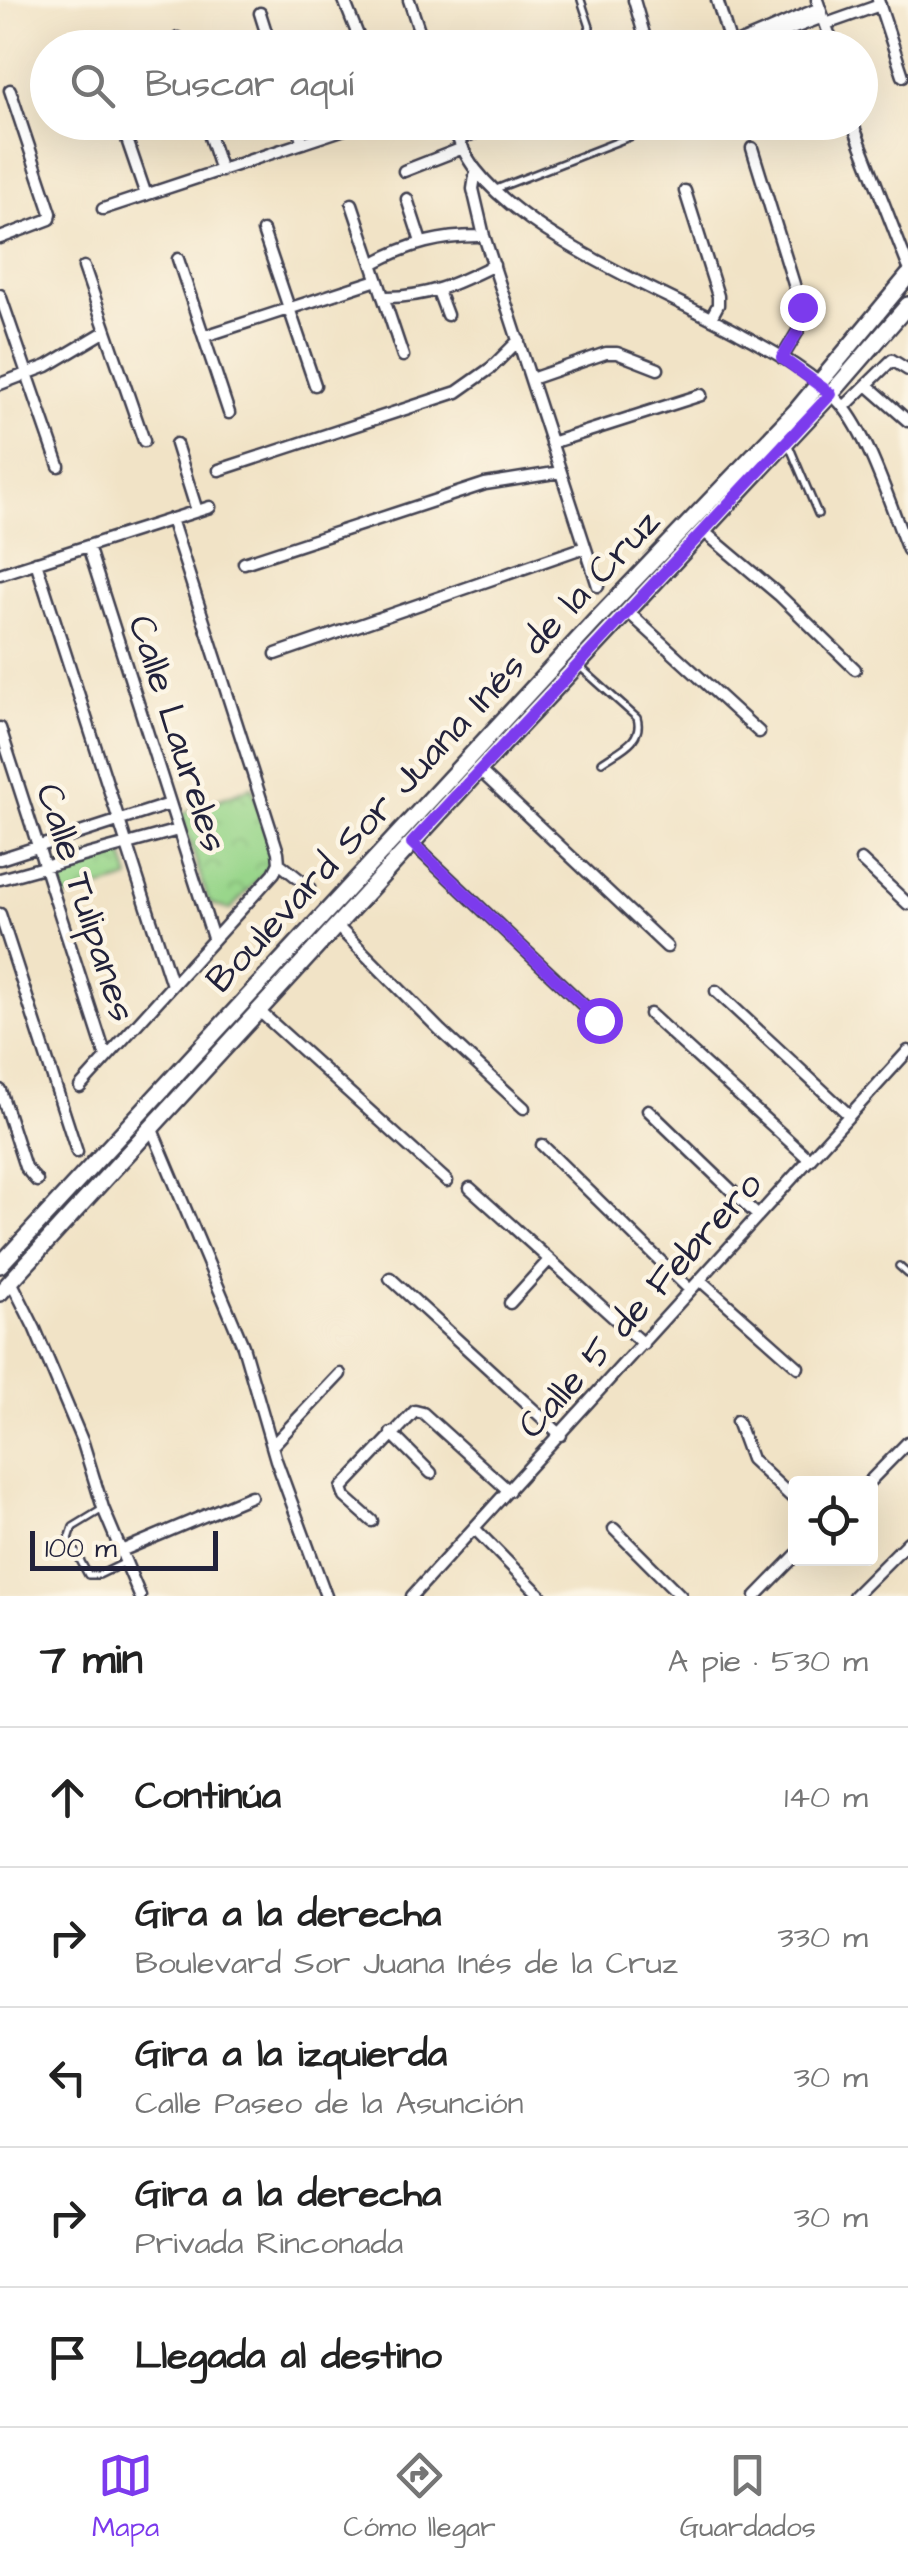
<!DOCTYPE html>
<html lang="es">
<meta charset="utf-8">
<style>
:root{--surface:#fff;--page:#f6f6f6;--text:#222;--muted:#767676;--line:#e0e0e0;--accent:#7c3aed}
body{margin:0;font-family:"Architects Daughter",sans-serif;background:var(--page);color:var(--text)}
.controls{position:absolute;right:30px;bottom:30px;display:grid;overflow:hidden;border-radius:10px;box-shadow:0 10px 40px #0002}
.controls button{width:90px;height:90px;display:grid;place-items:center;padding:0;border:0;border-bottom:2px solid var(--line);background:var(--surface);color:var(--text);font:50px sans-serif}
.scale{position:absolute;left:30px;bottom:25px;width:188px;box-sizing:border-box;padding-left:10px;border:5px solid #22223b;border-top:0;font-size:28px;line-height:35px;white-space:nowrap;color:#22223b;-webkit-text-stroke:8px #fcf5e5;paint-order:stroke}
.stop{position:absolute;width:30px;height:30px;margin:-22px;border:8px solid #7c3aed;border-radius:50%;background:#fff}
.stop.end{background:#7c3aed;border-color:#fff;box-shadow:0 2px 10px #0008}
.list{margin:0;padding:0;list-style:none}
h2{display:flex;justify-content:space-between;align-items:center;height:130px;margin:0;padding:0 40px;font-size:42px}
h2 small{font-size:32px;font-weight:400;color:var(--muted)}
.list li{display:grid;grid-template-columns:65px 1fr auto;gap:30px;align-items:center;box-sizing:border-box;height:140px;padding:0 40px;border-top:2px solid var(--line)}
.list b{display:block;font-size:38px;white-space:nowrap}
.list p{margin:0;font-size:32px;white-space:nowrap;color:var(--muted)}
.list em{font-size:32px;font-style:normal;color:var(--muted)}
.icon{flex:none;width:55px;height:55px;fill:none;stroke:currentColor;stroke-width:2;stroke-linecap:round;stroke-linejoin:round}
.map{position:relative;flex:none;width:908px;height:1596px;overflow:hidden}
.search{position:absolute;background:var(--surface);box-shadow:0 10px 40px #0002;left:30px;right:30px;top:30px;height:110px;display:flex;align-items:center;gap:25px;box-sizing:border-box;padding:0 35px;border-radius:55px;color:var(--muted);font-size:38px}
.sheet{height:830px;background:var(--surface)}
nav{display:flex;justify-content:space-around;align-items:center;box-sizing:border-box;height:140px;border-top:2px solid var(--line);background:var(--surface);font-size:28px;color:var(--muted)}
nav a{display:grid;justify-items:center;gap:5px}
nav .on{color:var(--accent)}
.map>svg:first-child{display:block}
.park{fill:url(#park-crowns);stroke:#5e7c63;stroke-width:2.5}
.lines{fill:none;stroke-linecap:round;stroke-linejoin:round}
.service-casing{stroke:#413f50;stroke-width:10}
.minor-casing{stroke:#413f50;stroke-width:15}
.secondary-casing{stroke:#413f50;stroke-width:20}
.service{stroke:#fff;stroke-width:5}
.minor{stroke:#fff;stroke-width:10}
.secondary{stroke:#fff;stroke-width:15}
.route{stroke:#7c3aed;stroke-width:12}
.labels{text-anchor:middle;stroke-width:9;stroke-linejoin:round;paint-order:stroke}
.street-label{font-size:38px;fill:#22223b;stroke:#fcf5e5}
</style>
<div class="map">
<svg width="908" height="1596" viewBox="0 0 908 1596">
<defs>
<pattern id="park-crowns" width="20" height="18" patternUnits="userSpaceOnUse" patternTransform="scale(2.5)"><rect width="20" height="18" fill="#99d68b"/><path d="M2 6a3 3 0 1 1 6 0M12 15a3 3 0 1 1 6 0" fill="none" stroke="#84b779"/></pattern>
</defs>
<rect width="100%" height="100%" fill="#fcf5e5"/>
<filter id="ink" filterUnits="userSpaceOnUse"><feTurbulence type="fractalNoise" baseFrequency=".01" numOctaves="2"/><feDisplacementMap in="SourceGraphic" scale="20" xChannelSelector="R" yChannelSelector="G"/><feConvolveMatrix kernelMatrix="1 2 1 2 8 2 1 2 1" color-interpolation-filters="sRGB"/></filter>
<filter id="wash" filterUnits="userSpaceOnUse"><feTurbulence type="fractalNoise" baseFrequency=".0048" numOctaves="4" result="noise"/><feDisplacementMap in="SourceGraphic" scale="40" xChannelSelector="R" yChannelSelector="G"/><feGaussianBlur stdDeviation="2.25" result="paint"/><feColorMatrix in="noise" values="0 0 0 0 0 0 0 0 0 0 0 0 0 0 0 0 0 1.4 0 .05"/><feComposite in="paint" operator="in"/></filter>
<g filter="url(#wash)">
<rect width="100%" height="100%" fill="#f1e3c6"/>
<!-- park -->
<path class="park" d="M252,787L276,859L230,910L209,903L181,814Z
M121,848L130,879L58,900L49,869Z"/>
</g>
<g filter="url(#ink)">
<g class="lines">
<defs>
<path id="service" d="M553,48C567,43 584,42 590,27L581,0
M496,189L647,130
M788,443L818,514
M579,666L637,718C644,741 619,750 602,762
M899,1266L908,1274
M101,1510L73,1527L69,1539L88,1575H99L126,1562"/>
<path id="minor" d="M344,0L363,48
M409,0L425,48
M634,0L648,48
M717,0L731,45
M817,0L834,48
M878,0L903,76
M260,13L271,48
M826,24L880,5
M767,33H781L823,17
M178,38L181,48
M725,48C758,36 788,21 820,8
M121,122L146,195
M205,122L221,171
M296,122L303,143
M451,122C458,139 465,156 476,170C531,240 662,291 741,334C776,353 815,374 841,404C870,438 891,508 908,550
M852,122L908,266
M458,139L507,122
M752,148L801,307L798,331L782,358
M476,170L473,189L484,236L598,586
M404,171L463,148
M685,191L718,296V305L711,318
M407,199L421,242
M352,204L403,356
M103,209L366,122
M263,231L315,385
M0,238L50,219L51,213L10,90
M178,259L229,413
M372,264C408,244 442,235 484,236
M84,267L144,441
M438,291L447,315
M0,295L59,466
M383,297C426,298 456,284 494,265
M205,336L377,280
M531,379L606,353H617L658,369
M0,384L47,366L106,331
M867,385L908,421
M844,407L892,360L908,370
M551,443L701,395
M176,444L197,511
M219,470L457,392L491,368L519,340
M171,519L278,852L279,863L309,887
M702,530L779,595L855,669
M88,546L213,938
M36,562L171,982
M244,563L485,484L561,472
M0,574L210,507
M627,611L759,732
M276,654L585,547
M0,728L106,1057
M479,770L667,947
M412,843L599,1020
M0,859L170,804
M861,860L908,904
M0,879L178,830
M0,914L77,1152
M337,926L441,1031L524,1108
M716,991L849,1115
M258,1010L447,1181
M650,1014L810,1160
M80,1087L274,873L279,863
M0,1090L25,1167L37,1181
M648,1110L758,1216
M151,1127L243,1346L276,1460L326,1596
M542,1145L690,1290
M470,1188L643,1344
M390,1278L561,1435
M700,1280L798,1367
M11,1281L35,1329L83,1443L103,1508L140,1596
M510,1303L549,1260
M737,1421L751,1459L796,1501
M391,1433L431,1473
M272,1446L340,1374
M867,1484L908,1442
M372,1521L345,1497L342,1488L415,1411L423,1413L509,1491
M474,1528L541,1596
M614,1529L681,1596
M121,1551L251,1496
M412,1596L908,1051
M756,1596L796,1555
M854,1596L908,1542"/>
<path id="secondary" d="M0,1265L595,621L796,411L908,276
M0,1293L479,770L831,394L908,305"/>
</defs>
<!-- service casing -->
<use href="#service" class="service-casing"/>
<!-- minor casing -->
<use href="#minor" class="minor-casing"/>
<!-- secondary casing -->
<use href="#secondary" class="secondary-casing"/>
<!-- service -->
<use href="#service" class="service"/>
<!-- minor -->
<use href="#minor" class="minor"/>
<!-- secondary -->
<use href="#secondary" class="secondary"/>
</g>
</g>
<g class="lines" filter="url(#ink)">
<!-- route -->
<path class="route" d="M599,1020L412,843L831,394L782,358L798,331L802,307"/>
</g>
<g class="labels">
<!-- street labels -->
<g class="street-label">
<text transform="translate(179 733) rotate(72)" y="13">Calle Laureles</text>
<text transform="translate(432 750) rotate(-47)" y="13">Boulevard Sor Juana Inés de la Cruz</text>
<text transform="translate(87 902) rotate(72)" y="13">Calle Tulipanes</text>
<text transform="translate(639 1304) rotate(-48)" y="13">Calle 5 de Febrero</text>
</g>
</g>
</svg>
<div class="controls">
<button><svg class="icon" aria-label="locate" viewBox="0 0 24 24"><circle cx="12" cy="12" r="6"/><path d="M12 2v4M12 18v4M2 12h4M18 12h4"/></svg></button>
</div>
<div class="scale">100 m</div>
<div class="stop" style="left:599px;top:1020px"></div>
<div class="stop end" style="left:802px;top:307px"></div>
<div class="search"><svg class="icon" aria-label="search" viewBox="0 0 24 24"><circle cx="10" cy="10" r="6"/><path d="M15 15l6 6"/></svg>Buscar aquí</div>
</div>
<section class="sheet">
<h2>7 min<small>A pie · 530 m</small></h2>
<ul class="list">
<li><svg class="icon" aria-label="ahead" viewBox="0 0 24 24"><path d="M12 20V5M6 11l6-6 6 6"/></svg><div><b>Continúa</b></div><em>140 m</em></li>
<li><svg class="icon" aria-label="right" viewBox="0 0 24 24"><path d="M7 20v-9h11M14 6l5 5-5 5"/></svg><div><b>Gira a la derecha</b><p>Boulevard Sor Juana Inés de la Cruz</p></div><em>330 m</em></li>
<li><svg class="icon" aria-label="left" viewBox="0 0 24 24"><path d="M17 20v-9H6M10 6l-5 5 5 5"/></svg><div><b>Gira a la izquierda</b><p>Calle Paseo de la Asunción</p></div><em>30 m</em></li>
<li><svg class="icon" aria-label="right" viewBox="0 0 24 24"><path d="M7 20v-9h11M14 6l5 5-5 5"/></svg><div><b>Gira a la derecha</b><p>Privada Rinconada</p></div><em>30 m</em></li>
<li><svg class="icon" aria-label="arrive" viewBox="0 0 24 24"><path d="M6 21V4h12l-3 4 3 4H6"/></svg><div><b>Llegada al destino</b></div></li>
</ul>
</section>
<nav>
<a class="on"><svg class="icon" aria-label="map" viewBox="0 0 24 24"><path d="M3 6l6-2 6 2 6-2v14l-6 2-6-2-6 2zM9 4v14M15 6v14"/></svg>Mapa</a>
<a><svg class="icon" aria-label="directions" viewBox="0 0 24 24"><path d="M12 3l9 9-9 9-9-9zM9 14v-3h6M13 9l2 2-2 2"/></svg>Cómo llegar</a>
<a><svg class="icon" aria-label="saved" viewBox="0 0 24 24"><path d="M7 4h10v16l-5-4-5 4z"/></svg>Guardados</a>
</nav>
